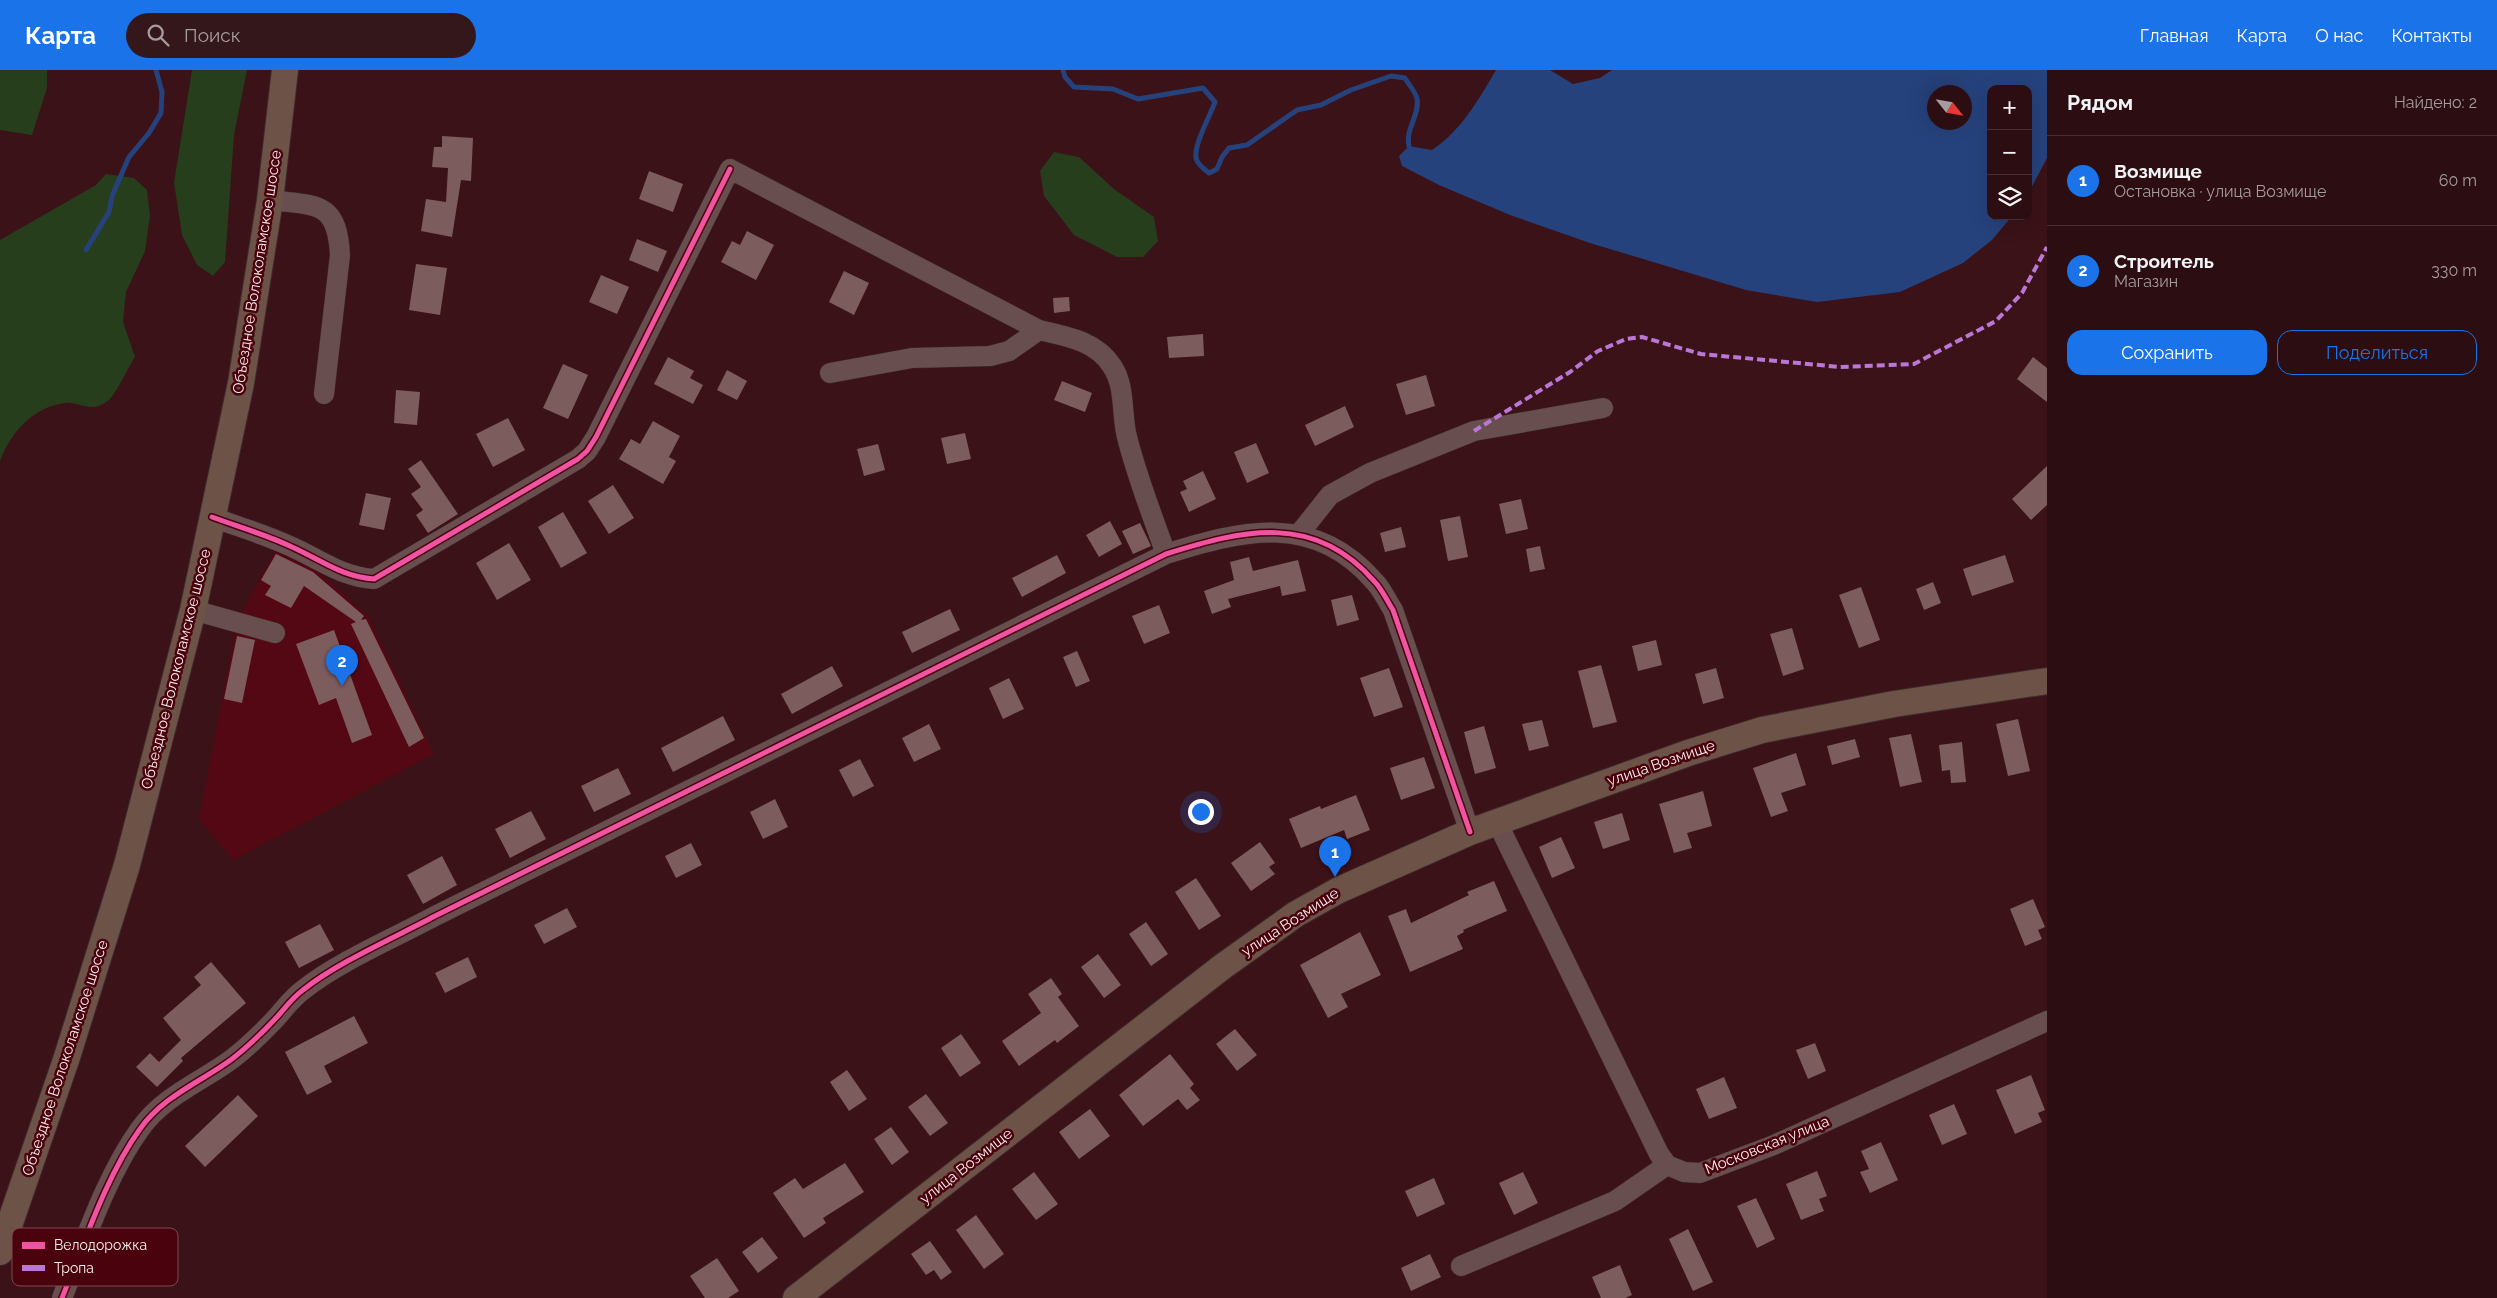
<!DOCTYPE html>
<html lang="ru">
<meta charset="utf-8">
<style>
:root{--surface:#2c0e12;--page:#34171b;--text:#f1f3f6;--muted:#a69c9f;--line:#482e32;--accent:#1a73e8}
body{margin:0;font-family:Raleway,sans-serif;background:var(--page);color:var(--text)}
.controls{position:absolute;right:15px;top:15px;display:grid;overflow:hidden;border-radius:10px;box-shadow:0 5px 20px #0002}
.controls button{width:45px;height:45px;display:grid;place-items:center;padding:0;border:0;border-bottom:1px solid var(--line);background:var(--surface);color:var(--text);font:25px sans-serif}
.compass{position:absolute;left:1927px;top:15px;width:45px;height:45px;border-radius:50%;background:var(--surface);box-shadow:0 5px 20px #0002;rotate:121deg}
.you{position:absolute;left:1200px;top:741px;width:18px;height:18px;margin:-12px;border:4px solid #fff;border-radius:50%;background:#1a73e8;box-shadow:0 0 0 8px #1a73e833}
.badge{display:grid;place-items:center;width:32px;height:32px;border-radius:50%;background:var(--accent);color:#fff;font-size:16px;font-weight:700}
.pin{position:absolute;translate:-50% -41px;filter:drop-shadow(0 1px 2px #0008)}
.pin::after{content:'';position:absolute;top:26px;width:18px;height:15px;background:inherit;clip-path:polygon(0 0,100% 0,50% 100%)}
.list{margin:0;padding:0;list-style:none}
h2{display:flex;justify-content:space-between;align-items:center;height:65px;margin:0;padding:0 20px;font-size:21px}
h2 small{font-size:16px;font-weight:400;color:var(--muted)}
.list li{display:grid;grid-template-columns:32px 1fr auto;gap:15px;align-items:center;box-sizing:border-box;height:90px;padding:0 20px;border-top:1px solid var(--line)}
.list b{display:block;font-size:19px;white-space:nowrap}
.list p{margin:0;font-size:16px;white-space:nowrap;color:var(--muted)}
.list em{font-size:16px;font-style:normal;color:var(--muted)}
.actions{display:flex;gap:10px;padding:15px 20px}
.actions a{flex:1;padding:11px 0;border:1px solid var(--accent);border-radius:15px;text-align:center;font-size:18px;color:var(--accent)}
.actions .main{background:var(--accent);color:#fff}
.icon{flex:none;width:28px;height:28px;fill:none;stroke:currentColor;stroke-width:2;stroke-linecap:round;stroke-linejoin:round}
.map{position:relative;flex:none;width:2047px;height:1228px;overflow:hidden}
header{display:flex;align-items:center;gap:30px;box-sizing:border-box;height:70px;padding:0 25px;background:var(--accent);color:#fff}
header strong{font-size:24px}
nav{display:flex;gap:28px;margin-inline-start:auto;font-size:18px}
.search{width:350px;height:45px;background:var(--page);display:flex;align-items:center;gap:12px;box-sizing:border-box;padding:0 18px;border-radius:28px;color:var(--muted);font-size:19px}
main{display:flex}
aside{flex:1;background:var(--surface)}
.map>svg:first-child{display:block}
.built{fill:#540814}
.green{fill:#263e1c}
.water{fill:#26427c;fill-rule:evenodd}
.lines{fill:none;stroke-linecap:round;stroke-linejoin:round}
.stream{stroke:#26427c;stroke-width:5}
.building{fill:#7d5c5e}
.minor-casing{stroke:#402a2c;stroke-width:21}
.major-casing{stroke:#402a2c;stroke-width:28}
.minor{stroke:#684e4e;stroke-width:20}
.major{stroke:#6d5248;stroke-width:26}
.quiet{stroke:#ba77d6;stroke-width:4;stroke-dasharray:8 4;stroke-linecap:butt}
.cycleway-casing{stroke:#4a020d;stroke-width:8}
.cycleway{stroke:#f153a3;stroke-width:5}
.labels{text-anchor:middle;stroke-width:5;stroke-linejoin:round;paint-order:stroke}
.street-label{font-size:15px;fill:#f9f0ef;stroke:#4a020d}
.key{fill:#4a020d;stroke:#7f4951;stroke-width:1}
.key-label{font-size:14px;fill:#f9f0ef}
</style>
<header>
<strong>Карта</strong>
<div class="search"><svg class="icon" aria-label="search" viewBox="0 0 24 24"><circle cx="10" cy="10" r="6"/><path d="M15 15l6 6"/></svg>Поиск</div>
<nav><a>Главная</a><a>Карта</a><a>О нас</a><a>Контакты</a></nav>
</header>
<main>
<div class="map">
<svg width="2047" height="1228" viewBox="0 0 2047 1228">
<rect width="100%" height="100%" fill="#3a1218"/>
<!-- built -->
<path class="built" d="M275,481L318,501L368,546L434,684L233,790L199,749L237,552Z"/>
<!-- green -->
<path class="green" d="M0,0H47V18L32,65L0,60Z
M192,0H247L234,65L225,192L213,206L197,195L182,165L174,113Z
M1054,82L1079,87L1114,119L1154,147L1158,171L1143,187H1117L1074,165L1044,126L1040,101Z
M106,104L134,108L147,120L150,146L145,181L126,222L123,252L135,287C128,298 117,322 109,330C91,345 79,331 65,333C33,337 11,362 0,391V170L96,115Z"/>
<!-- water -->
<path class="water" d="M1496,0H1550L1573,14L1600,8L1612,0H2047V88L2028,124V19H1991V146H2012L1992,170L1963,193L1900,222L1817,232L1746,220L1590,173L1510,145L1439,115L1402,96L1399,86L1409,76L1432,80C1461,61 1479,29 1496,0ZM1934,22H1964V52H1934Z"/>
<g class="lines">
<!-- stream -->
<path class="stream" d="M1063,0L1065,7L1074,17L1113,19L1138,29L1203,18L1215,32C1210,46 1194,74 1196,88C1197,94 1204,99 1209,103L1217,99L1222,87L1229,78L1247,75L1297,40L1321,35L1351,20L1391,6L1405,8C1408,14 1416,22 1417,29C1420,45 1405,59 1409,76
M86,180L109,142L112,126L129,87L149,63L161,43L162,22L156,0"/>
</g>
<!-- building -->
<path class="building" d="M442,66L473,68L471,111L461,110L452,167L421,161L426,129L446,132L448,98L432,97L434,77H442Z
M649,101L683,114L673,142L639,129Z
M747,161L774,175L756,210L721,192L732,171L740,175Z
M637,169L667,181L658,202L629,190Z
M416,194L447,198L440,245L409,240Z
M844,201L869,213L854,245L829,232Z
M601,205L629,217L617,244L589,232Z
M1069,227L1070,241L1054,243L1053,228Z
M1203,264L1204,286L1169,288L1167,267Z
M668,287L694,301L690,308L703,315L693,334L654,314Z
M2033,287L2047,298V332L2017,309Z
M563,294L588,305L568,349L543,338Z
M727,300L747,311L737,330L717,320Z
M1426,305L1435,336L1406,345L1396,314Z
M1062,311L1092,323L1085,342L1054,330Z
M396,320L420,322L417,355L394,353Z
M1345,336L1354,357L1315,376L1305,355Z
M508,348L525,380L493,397L476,364Z
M653,351L680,366L669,387L676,391L663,414L619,389L631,369L640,374Z
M965,363L971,389L947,394L941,368Z
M1256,373L1269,403L1247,413L1234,382Z
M878,374L885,400L864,406L857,379Z
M421,390L458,444L428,463L416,445L423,440L411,424L421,417L408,399Z
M2047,396V435L2031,450L2012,429Z
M1203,401L1216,429L1189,442L1180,422L1187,419L1183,411Z
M613,415L634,448L609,464L588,431Z
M366,423L391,428L384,460L359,455Z
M1521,429L1528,459L1506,464L1499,434Z
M563,442L587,483L561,498L538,457Z
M1460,446L1468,487L1448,491L1440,450Z
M1110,451L1122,474L1099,487L1086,465Z
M1140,453L1151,476L1133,484L1122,461Z
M1401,457L1406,477L1385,482L1380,463Z
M509,473L531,510L497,530L476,493Z
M1540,476L1545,499L1530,502L1526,479Z
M276,484L313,502L364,546L361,550L366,549L424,668L409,677L351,554L356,552L304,516L291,538L265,525L271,516L261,510Z
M1057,485L1066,503L1022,527L1012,508Z
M2005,485L2014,512L1972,526L1963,499Z
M1249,487L1253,501L1298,490L1306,521L1282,526L1280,516L1228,529L1231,537L1212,544L1204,521L1234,510L1230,492Z
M1933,512L1941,533L1924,540L1916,519Z
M1861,517L1880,570L1859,578L1839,525Z
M1352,525L1359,550L1337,556L1331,530Z
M1159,535L1170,563L1144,574L1132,546Z
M950,539L960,560L912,583L902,562Z
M1792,558L1804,599L1783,606L1770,564Z
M334,560L372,665L352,673L336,628L319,635L296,574Z
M237,566L255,570L242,633L224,629Z
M1656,570L1662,595L1638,601L1632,576Z
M1077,581L1090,611L1076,617L1063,587Z
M1601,595L1617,652L1593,658L1578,601Z
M832,596L843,616L792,644L781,624Z
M1389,598L1403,637L1374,647L1360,608Z
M1716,598L1724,628L1703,634L1695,604Z
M1009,608L1024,639L1003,649L989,618Z
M723,646L735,670L673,702L661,678Z
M2018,649L2030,701L2008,706L1996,654Z
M1542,650L1549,676L1529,681L1522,654Z
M929,654L941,679L914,692L902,668Z
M1484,656L1496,698L1475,704L1464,662Z
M1911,664L1922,712L1900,717L1889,668Z
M1855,669L1860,687L1832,695L1827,676Z
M1962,672L1966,712L1951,713L1950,700L1942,701L1939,675Z
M1796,683L1806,715L1781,723L1788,741L1771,747L1753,698Z
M1424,687L1435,718L1401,730L1390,698Z
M860,689L874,716L853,727L839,700Z
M618,698L631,724L594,742L581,716Z
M1703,721L1712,756L1687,763L1692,778L1674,783L1659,734Z
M1356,725L1370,760L1347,769L1344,760L1301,778L1289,749L1320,736L1321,739Z
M775,729L788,757L763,769L750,742Z
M531,741L546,769L510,788L495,759Z
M1622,743L1630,770L1603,779L1594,752Z
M1561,767L1575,798L1552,808L1539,777Z
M1260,772L1275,793L1269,797L1275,804L1251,821L1231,793Z
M691,773L702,795L676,808L665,786Z
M442,786L457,815L423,834L407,805Z
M1196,808L1221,846L1199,860L1175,822Z
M1494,811L1507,841L1463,860L1464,862L1457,866L1463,879L1410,902L1388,846L1406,839L1411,853L1469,825L1467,822Z
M2033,829L2045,857L2038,860L2042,869L2025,876L2010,839Z
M567,838L577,857L544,874L534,855Z
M1146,852L1168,884L1151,896L1129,864Z
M320,854L334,880L299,898L285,872Z
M1360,862L1381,905L1341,924L1348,937L1328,948L1300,895Z
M1098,884L1121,915L1104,928L1081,897Z
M468,887L477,907L445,923L435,903Z
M211,892L246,933L181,988L183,991L157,1017L136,997L150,983L159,992L181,970L163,948L201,915L194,907Z
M1051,908L1062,924L1058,927L1079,956L1057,973L1055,970L1019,996L1002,971L1041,943L1028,924Z
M354,946L368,973L324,996L332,1012L307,1025L285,982Z
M1235,959L1257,985L1237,1001L1216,974Z
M961,964L981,993L960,1007L941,978Z
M1815,973L1826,1001L1808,1009L1796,980Z
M1170,984L1194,1014L1190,1018L1200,1030L1187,1040L1178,1029L1143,1056L1119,1025Z
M847,1000L867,1029L849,1041L830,1012Z
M2031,1005L2045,1040L2038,1043L2042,1052L2015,1064L1996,1020Z
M1724,1007L1737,1038L1709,1049L1696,1019Z
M926,1024L948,1053L930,1066L908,1037Z
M238,1025L258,1046L205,1097L185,1076Z
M1954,1034L1967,1064L1942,1075L1929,1045Z
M1090,1039L1110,1066L1079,1089L1059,1062Z
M891,1057L909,1082L892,1095L874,1069Z
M1881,1072L1898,1110L1870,1123L1860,1102L1869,1099L1861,1081Z
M845,1093L864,1122L823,1148L826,1153L804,1168L773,1123L795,1108L803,1119Z
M1817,1101L1827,1126L1819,1129L1824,1141L1801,1150L1786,1114Z
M1034,1102L1058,1134L1036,1150L1012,1119Z
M1523,1102L1538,1133L1514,1145L1499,1113Z
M1434,1108L1445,1134L1417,1147L1405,1121Z
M1756,1128L1775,1169L1757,1178L1737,1136Z
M976,1145L1004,1184L984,1199L956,1160Z
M1688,1159L1713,1212L1693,1221L1669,1169Z
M762,1167L778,1188L758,1203L742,1182Z
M930,1171L952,1202L941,1210L934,1200L926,1205L911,1184Z
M1430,1184L1441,1207L1411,1221L1401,1198Z
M717,1188L739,1221L728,1228H705L690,1206Z
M1620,1195L1632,1225L1625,1228H1601L1592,1207Z"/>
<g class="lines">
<defs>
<path id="minor" d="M270,130C316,136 337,130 340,185L324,324
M830,303L912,288L990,286L1009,281L1039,260
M212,447C239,457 267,465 292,477C321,490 342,507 374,509L578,389L587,381L596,367L730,99L1039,260C1066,266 1096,271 1112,296C1126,317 1121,344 1127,367C1137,407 1152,445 1166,484
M1299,464L1330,425L1370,403L1474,361L1603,338
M193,540L275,563
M1497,752L1659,1084L1667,1095
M1461,1196L1615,1131L1667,1095L1684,1102L1700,1103L1774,1075L2047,951
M62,1228C84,1174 106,1106 140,1059C163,1026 201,1012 232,989C249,976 263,962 277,947C285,938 293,927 303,920C338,892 394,868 435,846L1166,484C1242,460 1314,442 1374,511C1382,519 1387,531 1393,540L1470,762"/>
<path id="major" d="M0,1182L67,987L127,795L193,540L241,313L270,130L285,0
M796,1228L1222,897L1296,844L1339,820L1470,762L1688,683L1762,660L1894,634L2047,611"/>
</defs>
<!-- minor casing -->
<use href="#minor" class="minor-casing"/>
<!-- major casing -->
<use href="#major" class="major-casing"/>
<!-- minor -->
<use href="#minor" class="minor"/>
<!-- major -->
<use href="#major" class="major"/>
<!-- quiet -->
<path class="quiet" d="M1474,361L1570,302L1598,281L1626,269L1642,267L1701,284L1840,297L1914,294L1996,251L2022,223L2047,177"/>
<defs>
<path id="cycleway" d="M212,447C239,457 267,465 292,477C321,490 342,507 374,509L578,389L587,381L596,367L730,99
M62,1228C84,1174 106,1106 140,1059C163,1026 201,1012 232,989C249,976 263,962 277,947C285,938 293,927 303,920C338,892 394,868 435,846L1166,484C1242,460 1314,442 1374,511C1382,519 1387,531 1393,540L1470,762"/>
</defs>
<!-- cycleway casing -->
<use href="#cycleway" class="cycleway-casing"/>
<!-- cycleway -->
<use href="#cycleway" class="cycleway"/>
</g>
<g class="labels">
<!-- street labels -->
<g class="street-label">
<text transform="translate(257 202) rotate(-81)" y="5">Объездное Волоколамское шоссе</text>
<text transform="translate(176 599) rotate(-76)" y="5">Объездное Волоколамское шоссе</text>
<text transform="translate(1661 693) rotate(-19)" y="5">улица Возмище</text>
<text transform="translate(1290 852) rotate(-33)" y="5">улица Возмище</text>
<text transform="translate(65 988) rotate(-72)" y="5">Объездное Волоколамское шоссе</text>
<text transform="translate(1767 1075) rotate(-22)" y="5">Московская улица</text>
<text transform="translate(966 1096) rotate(-38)" y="5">улица Возмище</text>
</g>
</g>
<!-- legend -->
<rect x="12" y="1158" width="166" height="58" rx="8" class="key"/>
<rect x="22" y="1172" width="23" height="7" fill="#f153a3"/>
<rect x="22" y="1195" width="23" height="6" fill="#ba77d6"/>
<g class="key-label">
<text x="54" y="1180">Велодорожка</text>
<text x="54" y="1203">Тропа</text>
</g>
</svg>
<div class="controls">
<button>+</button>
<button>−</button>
<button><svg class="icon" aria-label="layers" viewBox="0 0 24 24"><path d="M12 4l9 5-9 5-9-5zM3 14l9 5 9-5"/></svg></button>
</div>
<svg class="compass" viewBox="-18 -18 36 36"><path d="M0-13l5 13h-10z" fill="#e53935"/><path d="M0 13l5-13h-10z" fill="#a69c9f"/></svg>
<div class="you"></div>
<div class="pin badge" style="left:1335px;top:807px">1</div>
<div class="pin badge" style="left:342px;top:616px">2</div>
</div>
<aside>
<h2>Рядом<small>Найдено: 2</small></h2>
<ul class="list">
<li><span class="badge">1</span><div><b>Возмище</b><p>Остановка · улица Возмище</p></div><em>60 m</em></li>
<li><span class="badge">2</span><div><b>Строитель</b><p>Магазин</p></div><em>330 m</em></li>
</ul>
<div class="actions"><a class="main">Сохранить</a><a>Поделиться</a></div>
</aside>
</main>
